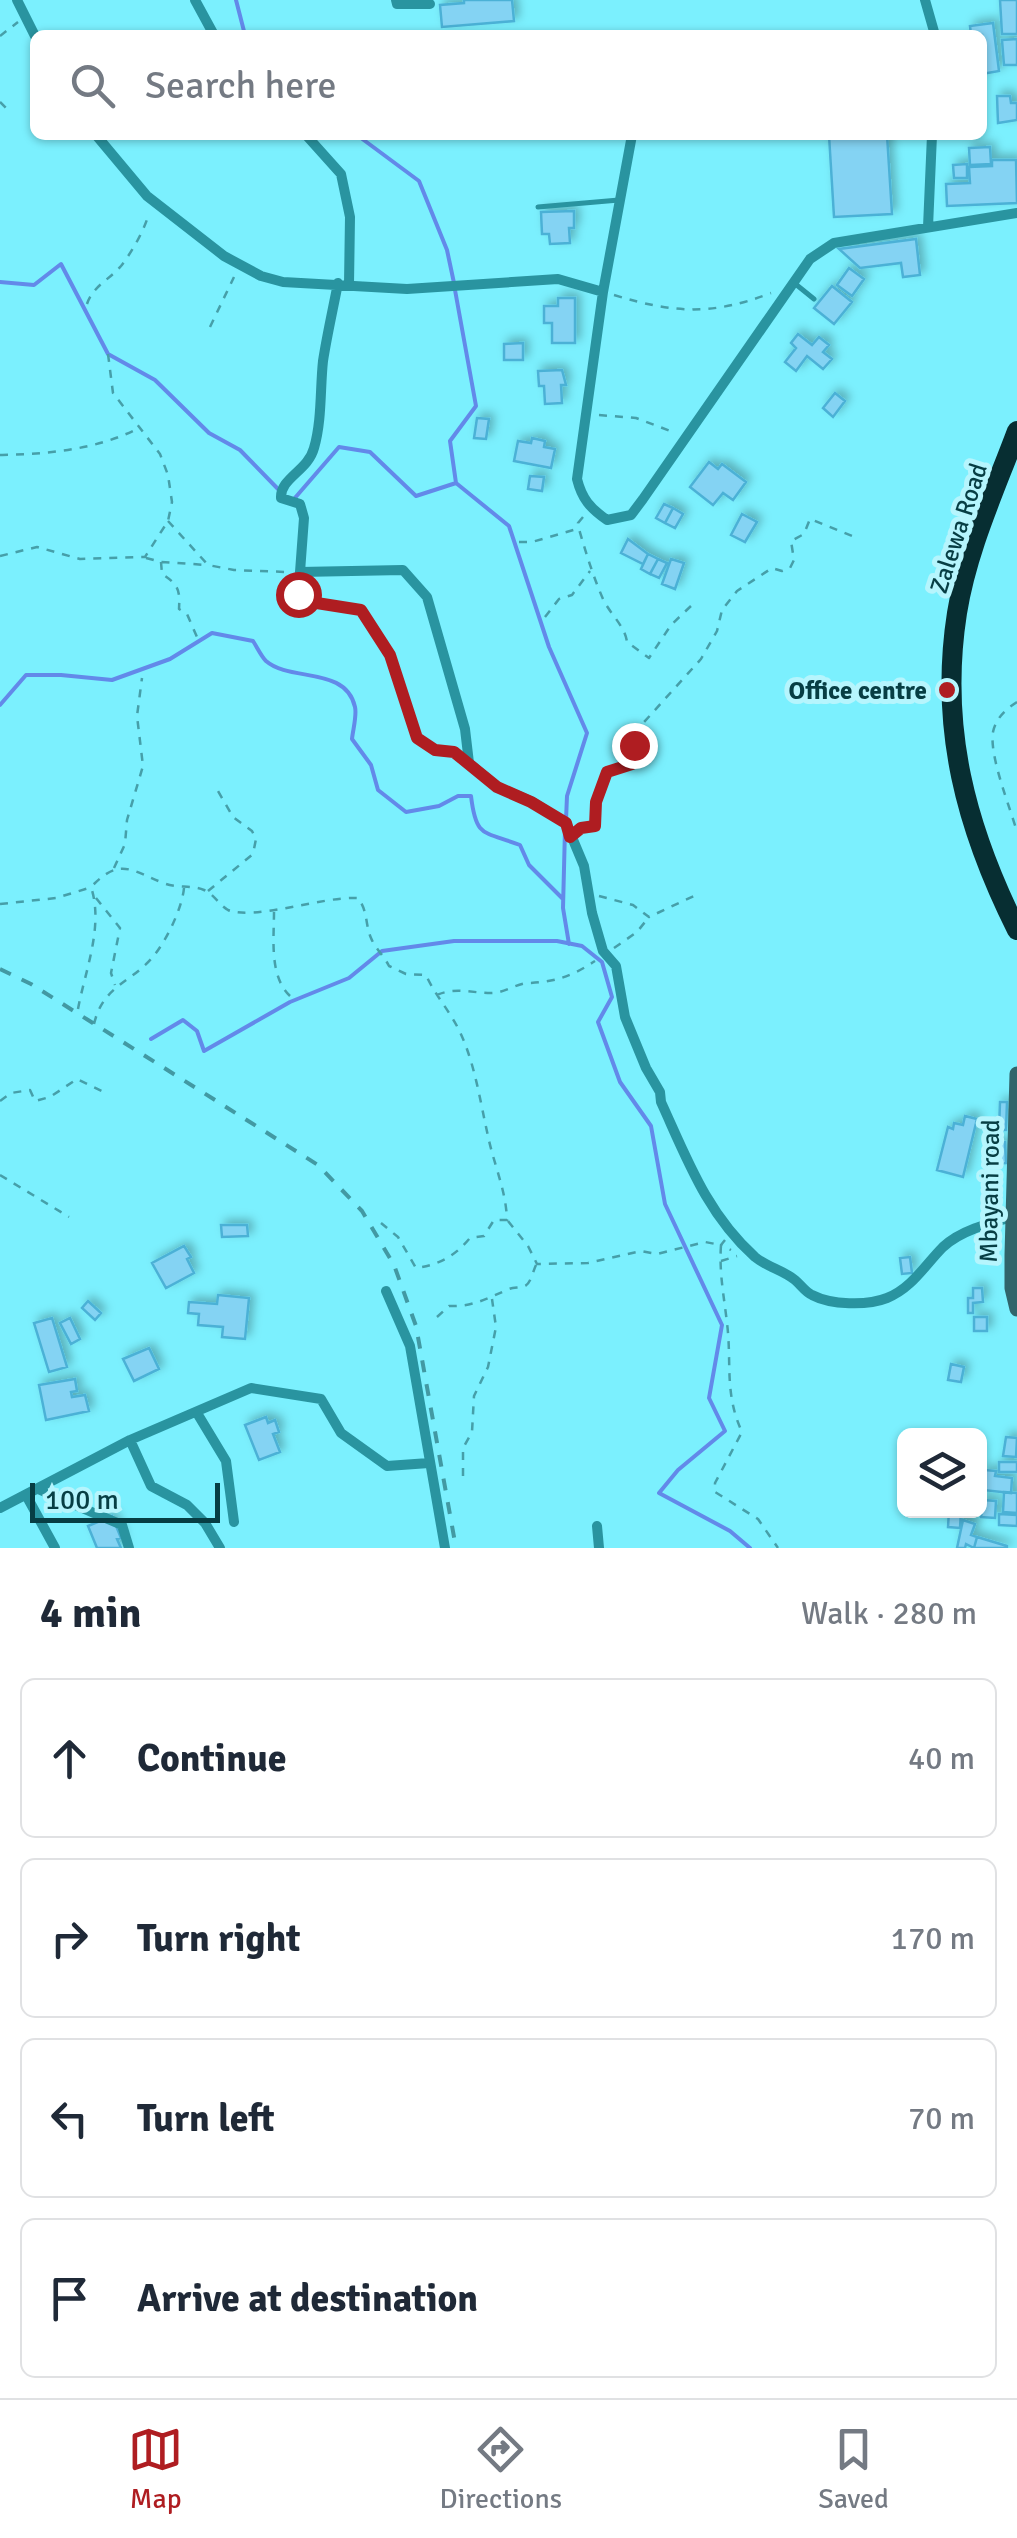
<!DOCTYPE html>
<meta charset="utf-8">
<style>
:root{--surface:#fff;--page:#f2f2f3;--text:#1f2937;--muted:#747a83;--line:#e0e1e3;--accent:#af1d21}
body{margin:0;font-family:Signika,sans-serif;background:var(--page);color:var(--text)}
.controls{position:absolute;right:30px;bottom:30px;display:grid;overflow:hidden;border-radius:15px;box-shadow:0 2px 8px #0004}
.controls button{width:90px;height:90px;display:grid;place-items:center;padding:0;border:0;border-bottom:2px solid var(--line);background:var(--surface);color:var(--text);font:50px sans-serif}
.scale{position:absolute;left:30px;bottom:25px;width:190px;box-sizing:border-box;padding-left:10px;border:5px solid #073e44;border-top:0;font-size:28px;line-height:35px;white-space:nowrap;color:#073e44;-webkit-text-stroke:8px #b6f5fd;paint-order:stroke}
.stop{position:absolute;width:30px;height:30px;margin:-22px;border:8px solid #af1d21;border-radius:50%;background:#fff}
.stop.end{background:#af1d21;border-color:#fff;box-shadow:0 2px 10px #0008}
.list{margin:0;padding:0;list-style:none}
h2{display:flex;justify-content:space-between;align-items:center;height:130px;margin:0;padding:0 40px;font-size:42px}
h2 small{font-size:32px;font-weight:400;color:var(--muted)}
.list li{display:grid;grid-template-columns:65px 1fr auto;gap:30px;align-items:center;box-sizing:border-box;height:160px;margin:0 20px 20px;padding:0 20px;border:2px solid var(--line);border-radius:15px}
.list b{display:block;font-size:38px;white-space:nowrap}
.list em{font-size:32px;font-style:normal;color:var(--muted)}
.icon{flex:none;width:55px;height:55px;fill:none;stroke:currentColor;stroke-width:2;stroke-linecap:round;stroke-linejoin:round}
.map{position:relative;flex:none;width:1017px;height:1548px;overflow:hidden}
.search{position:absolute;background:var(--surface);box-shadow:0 2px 8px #0004;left:30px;right:30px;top:30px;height:110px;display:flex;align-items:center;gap:25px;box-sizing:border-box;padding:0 35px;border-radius:15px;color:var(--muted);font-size:38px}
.sheet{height:850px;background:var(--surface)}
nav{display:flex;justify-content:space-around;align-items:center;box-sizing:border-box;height:140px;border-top:2px solid var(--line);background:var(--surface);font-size:28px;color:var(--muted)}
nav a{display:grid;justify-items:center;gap:5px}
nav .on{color:var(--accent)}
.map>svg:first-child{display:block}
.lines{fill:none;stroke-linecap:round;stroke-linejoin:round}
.stream{stroke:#6389e9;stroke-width:4}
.building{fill:#84d3f3;stroke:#4cb1d6;stroke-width:2.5;filter:url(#shadow)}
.path{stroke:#469fa9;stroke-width:2.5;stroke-dasharray:8 8;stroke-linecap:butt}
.lane{stroke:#2994a0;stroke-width:5}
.street{stroke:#2994a0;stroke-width:10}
.secondary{stroke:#30656b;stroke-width:15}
.highway{stroke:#072e32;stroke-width:20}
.rail{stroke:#4299a3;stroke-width:4;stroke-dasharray:12 12;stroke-linecap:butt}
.route{stroke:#af1d21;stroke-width:12}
.poi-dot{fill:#af1d21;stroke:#b6f5fd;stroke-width:4}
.labels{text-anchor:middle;stroke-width:10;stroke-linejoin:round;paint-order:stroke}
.street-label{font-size:25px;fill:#073e44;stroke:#b6f5fd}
.poi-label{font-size:25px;font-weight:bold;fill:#073e44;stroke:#b6f5fd;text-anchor:end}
</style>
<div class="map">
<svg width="1017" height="1548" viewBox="0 0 1017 1548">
<defs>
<filter id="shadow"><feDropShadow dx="4.5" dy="-4.5" stdDeviation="5" flood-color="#0004"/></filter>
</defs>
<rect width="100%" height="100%" fill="#7bf0fe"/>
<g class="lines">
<!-- stream -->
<path class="stream" d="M236,0L245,35
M357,135L419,181L447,250L454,283
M0,282L34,285L61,264L108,354L155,380L209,433L240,450L278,489
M455,290L476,406L450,441L456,483L509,526L549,647L587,733L567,796L566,820
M294,499L339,447L370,452L416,496L456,483
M0,705L26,675H61L112,680L170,659L212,633L253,641C257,647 261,656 266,661C290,682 346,666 355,707C357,716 353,729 352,739L371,765L378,790L406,812L439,806L458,796H471C476,838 483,831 520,845L529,865L563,899
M565,829L563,908L569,944
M151,1039L183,1020L197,1031L204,1051L290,1002L349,978L382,951L454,941H557L582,946L602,962L612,997L598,1022L620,1082L651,1126L665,1204L722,1325L709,1398L725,1431L678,1470L659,1493L730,1531L750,1548"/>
</g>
<!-- building -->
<path class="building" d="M464,0H512L514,21L442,27L440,5L464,3Z
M1000,0H1017V34H1002Z
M993,23L999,71L982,74V35H971L970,26Z
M1017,39V65H1004L1002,40Z
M997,96H1010L1011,103H1017V120L998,123Z
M829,135H887L892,214L834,217Z
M990,147L991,164L970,165L969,148Z
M992,160H1016L1017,203L947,206L946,184L970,183L969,167L992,166Z
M967,164V178H954L953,165Z
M574,211V228H569L570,243L550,244L549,234H542L541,212Z
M916,239L920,275L903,277L901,263L860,268L839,249Z
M849,268L864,279L852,296L837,285Z
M832,286L852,302L834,324L814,308Z
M558,298H575V343H552V323H544V306H558Z
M798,334L812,345L819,337L829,345L823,352L832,359L823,369L807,356L796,371L785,362L796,348L791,343Z
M523,343V360H504V344Z
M562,370L566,385H561L562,403L545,404L544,386H539L538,371Z
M835,393L845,401L833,417L823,408Z
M477,418L489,419L486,439L474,438Z
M532,438L545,441L544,447L555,449L551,468L514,461L518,441L531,443Z
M709,462L718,469L722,464L746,482L733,500L723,493L713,505L690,487Z
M530,476L544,477L542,491L528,489Z
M664,504L673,508L665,523L656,518Z
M673,508L683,514L675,528L665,523Z
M742,514L757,522L745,542L731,535Z
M628,539L648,554L643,564L621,553Z
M648,554L658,559L650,574L641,569Z
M658,559L667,563L659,578L650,574Z
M671,559L684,563L675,589L662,584Z
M1000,1102H1007L1006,1130H999Z
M965,1116L977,1119L963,1177L937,1170L948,1127L953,1129L954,1123L963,1125Z
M1005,1142L1006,1163L992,1164L991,1143Z
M221,1225H247L248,1236L222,1237Z
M184,1246L191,1257L187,1259L194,1273L166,1288L152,1263Z
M910,1257L912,1273L902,1274L900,1258Z
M973,1288H982L983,1302L973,1303V1313H968V1298H973Z
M218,1295L249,1298L245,1339L222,1337L223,1327L198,1325L199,1314L188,1313L189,1302L217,1304Z
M88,1301L101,1313L95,1320L82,1308Z
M974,1317H987V1331H974Z
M52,1318L67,1367L49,1372L34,1323Z
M70,1318L80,1339L71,1344L60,1323Z
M149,1348L159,1369L134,1381L123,1359Z
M951,1364L964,1367L961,1382L948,1380Z
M75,1379L77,1391L71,1392L72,1397L85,1395L89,1411L46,1420L39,1385Z
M266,1417L268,1423L275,1420L279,1432L273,1434L280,1452L259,1460L245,1425Z
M1006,1437L1017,1438L1016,1457L1003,1456Z
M999,1462H1017V1472H999Z
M985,1470L996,1471L995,1476L1012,1478L1011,1493L983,1490Z
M1004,1492L1017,1493V1513L1003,1512Z
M983,1500L996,1501L995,1518L981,1517Z
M949,1510H961L960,1528L948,1527Z
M999,1514L1017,1515V1526L999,1525Z
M112,1516L121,1538L117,1539L121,1548H97L88,1526Z
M963,1520L975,1524L971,1535L977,1537L974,1548L966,1544L965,1548H957Z
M977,1537L1007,1546V1548H974Z"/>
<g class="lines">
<!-- path -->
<path class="path" d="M0,36L18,22
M0,102L7,109
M614,295C673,313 712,316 771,293
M87,304C93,286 109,280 121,266C132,252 145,229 149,213
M210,327L234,277
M599,415L636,418L673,432
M0,455C48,454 96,450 139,428
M583,517L578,523L579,529C586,553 593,576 603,599C610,614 625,626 627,642L649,658L671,625L692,605
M168,521L208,565L234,570L286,572
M519,542H532L577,529
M0,556L37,547L80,559L145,557L168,521L172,502L168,475L160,454L113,393L108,354
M146,558L161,562L207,565
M161,562L162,574C179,585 180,590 179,609L187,614L197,637
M299,586L298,594L304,601L361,610L390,655L417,738L435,750L458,754
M545,617L559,599L572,595L590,571
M1017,702C1006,709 996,718 993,732C989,756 1010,807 1017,832
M579,830L595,826L596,803L608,770L631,764L636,731L701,659L717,631L722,610L737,591L772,568L782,571L790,568L794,560L791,541L804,534L810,519L857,538
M114,868L125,844L127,820L143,766L137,716L142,678
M208,891L253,854L256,839L252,831L233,817L218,791
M599,896L633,905L649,917L696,895
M96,898L120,928L111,973L115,985
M0,904L56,898L89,888
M274,912C274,939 269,976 290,996
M614,948L637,932L649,917
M437,995C455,987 472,993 491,993C505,993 517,983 529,983C556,982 572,976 595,961
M78,1009C85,971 104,926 91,887C121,856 131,871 166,884C178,888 192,885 204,890C214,894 219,905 228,910C254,921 323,896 358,898C368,911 365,924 371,938C375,948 384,956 389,966L406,974L426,975C435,995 449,1010 459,1030C475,1063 480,1101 488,1136C494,1165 506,1190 507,1220H494L484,1236L470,1238C455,1256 439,1265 416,1268L398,1237L381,1223
M94,1024C103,986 130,983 151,959C165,944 182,909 184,888
M0,1101L11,1093L30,1090L35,1101L50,1097L77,1079L106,1093
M0,1175L69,1217
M508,1221L528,1246L537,1264L588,1263L641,1251L657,1254L705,1242L721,1245C719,1273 724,1296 727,1323C732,1363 724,1393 742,1432L715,1483V1492L758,1519L778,1548
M725,1240L721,1245L731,1250
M721,1261L737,1256
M437,1317L449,1306C473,1307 488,1298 509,1289C514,1287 520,1288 525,1286C531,1283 533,1271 536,1265
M463,1476V1448L472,1432L474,1396L488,1367L496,1327L492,1299"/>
<!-- lane -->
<path class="lane" d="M538,207L619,200
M793,282L814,299"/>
<!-- street -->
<path class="street" d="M17,0L35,36
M195,0L214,35
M396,0L397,4H430
M925,0L935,35
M96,135L147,196L224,256L261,276L283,282L407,289L558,279L603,292
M306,135L341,174L350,217L349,284
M632,135L603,292L577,479C582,499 590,508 607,520L631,515L643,499L810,259L834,243L1017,213
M928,227L932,135
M338,283C333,309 327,335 323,361C320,389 322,421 314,448C308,471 280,478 281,498L300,504L304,518L300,572L403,570L427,597L465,729L469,763L497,787L531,801L566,823L584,866L592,913L603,951L616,966L625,1017L646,1068L660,1092L661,1102C687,1159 707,1214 755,1257C767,1267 783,1270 795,1280C801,1285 805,1292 812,1295C831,1305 867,1306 887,1298C912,1288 925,1265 943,1247C961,1230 990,1223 1013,1217
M386,1291L410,1346L445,1548
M197,1413L226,1461L234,1522
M130,1440L151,1486L187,1505L205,1523L220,1548
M38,1489L122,1525L129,1548
M26,1495L55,1548
M0,1508L130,1440L251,1388L321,1399L341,1433L387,1466L429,1463
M597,1526L599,1548"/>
<!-- secondary -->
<path class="secondary" d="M1017,1074L1012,1255V1288L1017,1309"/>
<!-- highway -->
<path class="highway" d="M1017,431C995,490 967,550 957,613C939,728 966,828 1017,930"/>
<!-- rail -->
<path class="rail" d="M0,969L31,984L318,1165L362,1211L394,1265L416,1326L456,1548"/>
</g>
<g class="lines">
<!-- route -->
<path class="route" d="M298,594L304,601L361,610L390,655L417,738L435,750L454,752L497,787L531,802L566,823L570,837L581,828L595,826L596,802L607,772L632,764L634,745"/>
</g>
<!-- markers -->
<circle class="poi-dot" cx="947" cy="690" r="10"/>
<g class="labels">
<!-- street labels -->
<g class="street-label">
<text transform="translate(958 528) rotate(-72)" y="9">Zalewa Road</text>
<text transform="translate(989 1191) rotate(-89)" y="9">Mbayani road</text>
</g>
<!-- poi labels -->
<g class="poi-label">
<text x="927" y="699">Office centre</text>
</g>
</g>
</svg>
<div class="controls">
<button><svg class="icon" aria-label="layers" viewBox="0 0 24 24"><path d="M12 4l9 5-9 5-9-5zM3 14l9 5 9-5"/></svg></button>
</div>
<div class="scale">100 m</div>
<div class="stop" style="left:298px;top:594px"></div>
<div class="stop end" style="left:634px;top:745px"></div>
<div class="search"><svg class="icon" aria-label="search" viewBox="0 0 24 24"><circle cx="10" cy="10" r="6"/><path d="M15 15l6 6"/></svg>Search here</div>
</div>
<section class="sheet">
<h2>4 min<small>Walk · 280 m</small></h2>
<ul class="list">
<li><svg class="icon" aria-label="ahead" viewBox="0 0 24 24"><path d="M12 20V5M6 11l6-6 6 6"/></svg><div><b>Continue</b></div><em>40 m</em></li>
<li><svg class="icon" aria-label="right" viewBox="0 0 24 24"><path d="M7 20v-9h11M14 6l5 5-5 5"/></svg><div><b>Turn right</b></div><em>170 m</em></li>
<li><svg class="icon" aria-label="left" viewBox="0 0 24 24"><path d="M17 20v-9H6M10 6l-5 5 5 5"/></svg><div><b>Turn left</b></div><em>70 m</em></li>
<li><svg class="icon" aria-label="arrive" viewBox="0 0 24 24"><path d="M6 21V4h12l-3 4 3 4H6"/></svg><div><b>Arrive at destination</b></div></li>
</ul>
</section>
<nav>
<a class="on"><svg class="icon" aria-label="map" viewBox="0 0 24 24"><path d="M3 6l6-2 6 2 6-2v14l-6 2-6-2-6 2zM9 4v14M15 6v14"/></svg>Map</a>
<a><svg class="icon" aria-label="directions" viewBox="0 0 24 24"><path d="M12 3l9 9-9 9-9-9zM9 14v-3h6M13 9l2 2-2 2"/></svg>Directions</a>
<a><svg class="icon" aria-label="saved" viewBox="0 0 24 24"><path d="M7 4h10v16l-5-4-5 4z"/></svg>Saved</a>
</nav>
